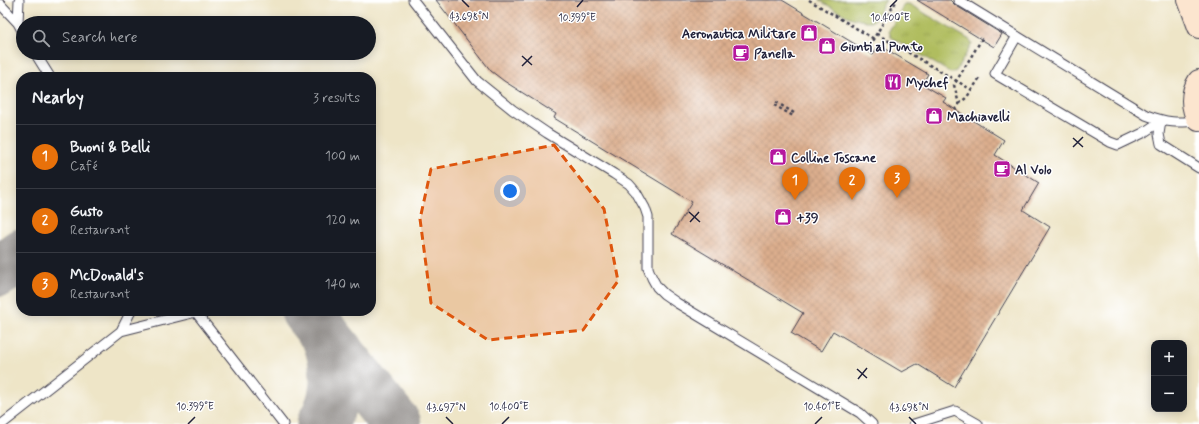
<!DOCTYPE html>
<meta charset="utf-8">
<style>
:root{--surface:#171b24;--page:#242831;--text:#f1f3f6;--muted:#9ea1a6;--line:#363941;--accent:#d690ce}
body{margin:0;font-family:Mynerve,sans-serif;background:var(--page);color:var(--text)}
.controls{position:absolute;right:12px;bottom:12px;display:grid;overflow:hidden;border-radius:8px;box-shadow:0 2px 10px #0003}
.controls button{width:36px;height:36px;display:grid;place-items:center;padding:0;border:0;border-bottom:1px solid var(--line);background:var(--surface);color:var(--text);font:20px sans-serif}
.you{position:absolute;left:510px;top:191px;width:14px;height:14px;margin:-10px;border:3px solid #fff;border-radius:50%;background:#1a73e8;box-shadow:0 0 0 6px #1a73e833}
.badge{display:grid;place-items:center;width:26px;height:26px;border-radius:50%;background:var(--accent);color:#fff;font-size:13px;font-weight:700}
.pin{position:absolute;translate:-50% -33px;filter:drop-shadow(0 1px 2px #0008)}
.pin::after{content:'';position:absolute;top:21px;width:14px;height:12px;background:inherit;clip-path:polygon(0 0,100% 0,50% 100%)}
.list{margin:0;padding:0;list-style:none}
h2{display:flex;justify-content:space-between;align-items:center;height:52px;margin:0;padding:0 16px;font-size:17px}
h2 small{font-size:13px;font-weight:400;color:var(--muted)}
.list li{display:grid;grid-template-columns:26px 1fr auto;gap:12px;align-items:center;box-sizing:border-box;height:64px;padding:0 16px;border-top:1px solid var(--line)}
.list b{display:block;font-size:15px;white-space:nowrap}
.list p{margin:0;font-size:13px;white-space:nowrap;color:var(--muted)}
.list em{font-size:13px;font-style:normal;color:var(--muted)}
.icon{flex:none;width:22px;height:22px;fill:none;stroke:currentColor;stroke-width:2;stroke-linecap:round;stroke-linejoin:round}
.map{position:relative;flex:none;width:1199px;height:424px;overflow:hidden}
.search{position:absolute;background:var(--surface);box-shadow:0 2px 10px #0003;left:16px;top:16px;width:360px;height:44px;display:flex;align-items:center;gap:10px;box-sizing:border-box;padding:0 14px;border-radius:22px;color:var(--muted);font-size:15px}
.panel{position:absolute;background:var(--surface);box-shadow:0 2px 10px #0003;left:16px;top:72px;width:360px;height:244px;border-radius:16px}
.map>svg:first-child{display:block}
.grass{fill:url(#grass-tufts);stroke:#69704d}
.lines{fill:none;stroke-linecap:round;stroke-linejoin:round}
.taxiway{stroke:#888481;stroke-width:51}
.building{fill:url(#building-cross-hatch)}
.lane-casing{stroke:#413f50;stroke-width:11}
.secondary-casing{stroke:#413f50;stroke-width:24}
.path{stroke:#413f50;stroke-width:2.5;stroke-dasharray:3 3;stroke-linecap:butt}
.lane{stroke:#fff;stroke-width:9}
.secondary{stroke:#fce5cf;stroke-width:22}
.marked{fill:#de560e;fill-opacity:0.2;stroke:#de560e;stroke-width:3;stroke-dasharray:8 5;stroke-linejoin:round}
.ticks{fill:none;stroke:#22223b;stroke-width:1.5}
.labels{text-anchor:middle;stroke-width:3;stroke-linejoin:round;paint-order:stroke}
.poi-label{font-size:13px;font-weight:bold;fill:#22223b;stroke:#fff;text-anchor:start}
.ticks-label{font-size:10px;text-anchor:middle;fill:#22223b;stroke:#fff;stroke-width:3;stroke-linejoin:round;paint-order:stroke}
</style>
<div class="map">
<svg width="1199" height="424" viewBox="0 0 1199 424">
<defs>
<pattern id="grass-tufts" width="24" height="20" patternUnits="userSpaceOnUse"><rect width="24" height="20" fill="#b0bd5f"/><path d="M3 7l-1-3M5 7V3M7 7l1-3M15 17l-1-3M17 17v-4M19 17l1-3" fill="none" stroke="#97a253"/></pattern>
<pattern id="building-cross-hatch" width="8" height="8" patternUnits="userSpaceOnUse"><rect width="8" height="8" fill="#dcae8d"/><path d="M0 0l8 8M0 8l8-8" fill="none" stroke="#bc957b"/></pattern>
</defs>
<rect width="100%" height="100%" fill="#fff"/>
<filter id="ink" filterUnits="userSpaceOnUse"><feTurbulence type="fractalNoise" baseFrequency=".025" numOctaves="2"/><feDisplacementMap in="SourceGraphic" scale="8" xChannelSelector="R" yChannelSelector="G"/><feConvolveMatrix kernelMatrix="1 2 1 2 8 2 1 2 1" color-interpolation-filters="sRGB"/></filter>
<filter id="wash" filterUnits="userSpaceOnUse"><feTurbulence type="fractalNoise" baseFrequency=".012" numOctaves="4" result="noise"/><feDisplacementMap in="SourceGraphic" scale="16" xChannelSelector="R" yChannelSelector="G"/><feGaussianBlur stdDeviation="0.9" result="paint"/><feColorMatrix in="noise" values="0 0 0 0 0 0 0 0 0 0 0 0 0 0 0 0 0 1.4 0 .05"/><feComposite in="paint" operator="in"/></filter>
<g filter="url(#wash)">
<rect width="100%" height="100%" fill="#eee5c7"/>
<!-- grass -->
<path class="grass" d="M819,0H886L873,21C852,22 836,10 819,0Z
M904,4H909L970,40L972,44L956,71L951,73L891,37L889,31Z"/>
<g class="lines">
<!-- taxiway -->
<path class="taxiway" d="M0,271L21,254
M306,311L396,424
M322,424C339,396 338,368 327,338"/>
</g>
<g id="blocks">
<!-- building -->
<path class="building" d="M436,0H782L873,55L879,45L928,74L922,84L946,98L943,102L1004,140L995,155L1039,183L1023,210L1050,227L954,387L917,364L902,372L833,331L821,351L791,333L803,313L672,234L692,202L554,118L556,114L504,81L491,71Z
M917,0H950L955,5L1002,34L994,47Z"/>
</g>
</g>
<g filter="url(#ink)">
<use href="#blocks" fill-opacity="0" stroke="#413f50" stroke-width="1"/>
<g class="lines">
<defs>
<path id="lane" d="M413,0L477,81L513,110L547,133L614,174L629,184L636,192L645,208L648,217V268L652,278L657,287L664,294L677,303L860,413L872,424
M958,0L1146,115C1167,123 1177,123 1199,121
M0,4L18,23L23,32
M18,23L19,0
M1017,36L995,74L1110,142L1118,145L1143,133L1161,121
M35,53L50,77
M1161,121L1159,134L1161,144L1199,168
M195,311L283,424
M121,331L131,311
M2,424L121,331L196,312
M914,424L955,411L978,424"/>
<path id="secondary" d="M1189,0L1199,27
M1199,81C1191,93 1191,108 1199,120"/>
</defs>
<!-- lane casing -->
<use href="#lane" class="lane-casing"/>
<!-- secondary casing -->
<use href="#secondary" class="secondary-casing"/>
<!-- path -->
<path class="path" d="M809,0L874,39
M877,34L972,90
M866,51L897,0
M776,102L794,113
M959,104L967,97L981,76
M774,105L793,116
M955,110L959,104L954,85L983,37"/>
<!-- lane -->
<use href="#lane" class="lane"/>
<!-- secondary -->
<use href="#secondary" class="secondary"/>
</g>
</g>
<!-- marked area -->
<path class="marked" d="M554,145L604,209L618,281L583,330L488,340L431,303L420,219L431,169Z"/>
<!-- ticks -->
<path class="ticks" d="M462,0L469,7M577,7L583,0M890,7L897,0M522,56L532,65M522,66L532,56M1073,138L1083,147M1073,147L1083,137M689,212L700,222M690,222L699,212M857,369L867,378M858,379L867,368M446,417L453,424M909,417L916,424M188,424L195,417M502,424L509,417M815,424L822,417"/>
<!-- icons -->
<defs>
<symbol id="shop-square" viewBox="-11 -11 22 22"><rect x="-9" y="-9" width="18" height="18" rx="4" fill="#b5179e" stroke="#fff"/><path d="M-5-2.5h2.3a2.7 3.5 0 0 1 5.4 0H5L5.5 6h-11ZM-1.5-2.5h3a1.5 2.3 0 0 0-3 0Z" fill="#fff"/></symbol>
<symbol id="cafe-square" viewBox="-11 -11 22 22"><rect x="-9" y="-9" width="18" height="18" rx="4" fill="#b5179e" stroke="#fff"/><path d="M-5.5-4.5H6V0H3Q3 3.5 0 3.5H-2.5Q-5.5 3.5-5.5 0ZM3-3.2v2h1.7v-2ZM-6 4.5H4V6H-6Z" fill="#fff"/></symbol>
<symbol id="restaurant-square" viewBox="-11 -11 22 22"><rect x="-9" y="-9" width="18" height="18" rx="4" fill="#b5179e" stroke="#fff"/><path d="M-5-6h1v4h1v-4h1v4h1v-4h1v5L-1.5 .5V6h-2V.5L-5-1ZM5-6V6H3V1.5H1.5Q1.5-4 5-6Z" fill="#fff"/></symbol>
</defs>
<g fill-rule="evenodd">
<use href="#shop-square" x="799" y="23" width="20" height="20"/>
<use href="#shop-square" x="817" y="36" width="20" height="20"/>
<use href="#cafe-square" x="731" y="43" width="20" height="20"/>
<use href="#restaurant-square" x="883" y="72" width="20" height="20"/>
<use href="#shop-square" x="924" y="106" width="20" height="20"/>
<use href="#shop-square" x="768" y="147" width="20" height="20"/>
<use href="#cafe-square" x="992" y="159" width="20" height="20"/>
<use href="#shop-square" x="773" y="207" width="20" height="20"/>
</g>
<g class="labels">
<!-- poi labels -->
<g class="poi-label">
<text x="796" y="38" text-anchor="end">Aeronautica Militare</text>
<text x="840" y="51">Giunti al Punto</text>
<text x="754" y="58">Panella</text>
<text x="906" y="87">Mychef</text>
<text x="947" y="121">Machiavelli</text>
<text x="791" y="162">Colline Toscane</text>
<text x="1015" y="174">Al Volo</text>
<text x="796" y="222">+39</text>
</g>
</g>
<g class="ticks-label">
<text x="469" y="20">43.698°N</text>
<text x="890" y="21">10.400°E</text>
<text x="577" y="21">10.399°E</text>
<text x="195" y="410">10.399°E</text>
<text x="509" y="410">10.400°E</text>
<text x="822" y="410">10.401°E</text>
<text x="446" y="411">43.697°N</text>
<text x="909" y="411">43.698°N</text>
</g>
</svg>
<div class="controls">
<button>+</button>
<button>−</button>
</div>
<div class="you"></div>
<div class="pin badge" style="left:795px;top:200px;background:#e8710a">1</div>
<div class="pin badge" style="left:852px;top:200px;background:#e8710a">2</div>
<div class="pin badge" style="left:897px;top:198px;background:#e8710a">3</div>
<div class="search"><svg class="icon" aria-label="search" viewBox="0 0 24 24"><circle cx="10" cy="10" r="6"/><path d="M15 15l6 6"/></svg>Search here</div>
<section class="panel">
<h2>Nearby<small>3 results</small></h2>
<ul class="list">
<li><span class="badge" style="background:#e8710a">1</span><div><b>Buoni &amp; Belli</b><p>Café</p></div><em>100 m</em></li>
<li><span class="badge" style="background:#e8710a">2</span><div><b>Gusto</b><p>Restaurant</p></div><em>120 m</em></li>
<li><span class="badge" style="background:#e8710a">3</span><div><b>McDonald's</b><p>Restaurant</p></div><em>140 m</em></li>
</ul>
</section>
</div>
